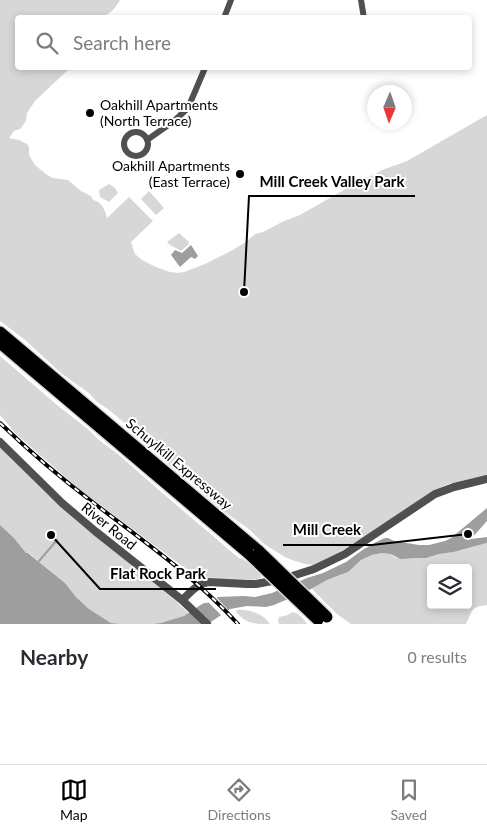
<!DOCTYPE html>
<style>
:root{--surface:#fff;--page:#f7f7f7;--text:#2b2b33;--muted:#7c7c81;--line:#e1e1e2;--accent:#000}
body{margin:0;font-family:Lato,sans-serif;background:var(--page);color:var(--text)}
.controls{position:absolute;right:15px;bottom:15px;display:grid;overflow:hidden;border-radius:5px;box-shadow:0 2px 8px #0003}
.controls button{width:45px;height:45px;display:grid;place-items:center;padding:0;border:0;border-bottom:1px solid var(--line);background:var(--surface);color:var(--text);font:25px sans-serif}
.compass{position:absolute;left:367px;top:85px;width:45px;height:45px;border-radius:50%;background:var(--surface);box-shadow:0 2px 8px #0003;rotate:182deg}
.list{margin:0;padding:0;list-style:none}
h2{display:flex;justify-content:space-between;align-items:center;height:65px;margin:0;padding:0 20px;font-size:21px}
h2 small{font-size:16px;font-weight:400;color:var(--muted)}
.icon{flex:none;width:28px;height:28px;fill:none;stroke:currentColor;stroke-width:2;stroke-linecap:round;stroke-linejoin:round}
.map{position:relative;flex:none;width:487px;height:624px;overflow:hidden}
.search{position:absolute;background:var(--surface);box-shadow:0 2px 8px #0003;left:15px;right:15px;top:15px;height:55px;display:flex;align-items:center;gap:12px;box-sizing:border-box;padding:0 18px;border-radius:5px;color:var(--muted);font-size:19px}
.sheet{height:140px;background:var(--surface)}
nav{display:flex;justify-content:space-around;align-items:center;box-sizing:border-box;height:70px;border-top:1px solid var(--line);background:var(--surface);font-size:14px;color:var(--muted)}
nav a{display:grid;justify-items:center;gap:2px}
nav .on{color:var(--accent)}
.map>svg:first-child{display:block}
.green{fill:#d7d7d7;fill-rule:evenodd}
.water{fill:#9e9e9e}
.pier{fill:#fff}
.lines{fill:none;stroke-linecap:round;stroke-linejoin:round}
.stream{stroke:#9e9e9e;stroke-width:2}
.motorway-casing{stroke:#dbdbdb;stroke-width:14}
.minor{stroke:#505050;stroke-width:6}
.tertiary{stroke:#505050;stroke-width:8}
.motorway{stroke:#000;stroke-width:11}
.rail-casing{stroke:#000;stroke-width:4}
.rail{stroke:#fff;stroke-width:2;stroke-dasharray:5.5;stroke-linecap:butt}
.motorway-bridge-casing{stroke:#dbdbdb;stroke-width:14;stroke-linecap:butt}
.motorway-bridge{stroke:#000;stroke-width:11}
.poi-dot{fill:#000;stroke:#fff;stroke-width:2}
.labels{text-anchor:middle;stroke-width:4;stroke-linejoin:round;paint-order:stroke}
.poi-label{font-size:14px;fill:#000;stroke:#fff;text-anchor:start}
.street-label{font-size:14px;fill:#000;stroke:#fff}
.leader{fill:none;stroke:#000;stroke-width:2}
.callout-dot{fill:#000;stroke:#fff;stroke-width:2}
.callout-label{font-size:15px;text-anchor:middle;font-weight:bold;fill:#000;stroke:#fff;stroke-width:4;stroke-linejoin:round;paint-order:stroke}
</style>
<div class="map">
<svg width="487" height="624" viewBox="0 0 487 624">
<rect width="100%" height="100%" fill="#fff"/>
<!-- green -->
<path class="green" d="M0,0H120L114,9L104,17L18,18V68H70L35,101L27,113L26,120L24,124L20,129L14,131L9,138L19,140L27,144L29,147V155L35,165L47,175L53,178L68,180L81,191L91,196L93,200C102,202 105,210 107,218L129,197L153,221L131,242L135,254L142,260L156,267L170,272L178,273L184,272L205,264L231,251L246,242L255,234L263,232L282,222L300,215L365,178L374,175L382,170L407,161L487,115V475L448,484L433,491L368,535L338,553L314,565L305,564L292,560L285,557L264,544L250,530L222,510L195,486L191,481L170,466L146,441L108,409L97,402L89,393L62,374L24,339L0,321Z
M109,184L115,188L118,193L109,202L100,197L99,190Z
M149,191L164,208L156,215L141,199Z
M179,233L189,242L188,245L181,251C175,247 172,247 167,242Z
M0,356L57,405L89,430L99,440L119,455L160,491L240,559L242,558L258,571L261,576V578C248,583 207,579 193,574L80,490L16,434L0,415Z
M0,447L49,496L78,522L177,602L199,624H122L111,623L89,609L76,597L65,583L29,553H26L14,538L0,525Z
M487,543V605C470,607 473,610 466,624H351L337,614L311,588L327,580L341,575L361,560L372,555L382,553L391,554L396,558L413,559L426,558L439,554L454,552L468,548ZM431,568H468V605H431Z
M237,610C249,609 264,614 270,624C253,624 247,624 236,612Z
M292,612C299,613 303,618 307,624H279L278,620L279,617L288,615Z"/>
<!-- water -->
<path class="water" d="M191,245L198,256L195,259L191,257L180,267L171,255L175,250L182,253Z
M487,508V521L471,539L487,537V543L468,548L454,552L439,554L426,558L400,559L391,554L382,553L372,555L361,560L348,572L327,580L309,590L274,605L266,607L247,606L230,609L208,624H154L161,623L184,616L199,606L204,603H207L218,597L243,596L255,597L272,593L307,578L323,573L346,562L364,549L380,540L385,538H388L394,541L419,545H429L445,541L451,538Z
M0,525L14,538L26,553H28L65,583L76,597L89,609L111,623L122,624H0Z"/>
<!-- pier -->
<path class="pier" d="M215,596L230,612L223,617L207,601Z"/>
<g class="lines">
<!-- stream -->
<path class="stream" d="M39,561L57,540"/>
<defs>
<path id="motorway" d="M0,332L259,551
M0,343L249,554"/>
</defs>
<!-- motorway casing -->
<use href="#motorway" class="motorway-casing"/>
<!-- minor -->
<path class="minor" d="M361,0L364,18
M224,18L231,0
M124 144a12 12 0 1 1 24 0a12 12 0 1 1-24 0Z
M147,140L174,121L188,108L205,68"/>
<!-- tertiary -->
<path class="tertiary" d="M0,442L62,503L95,531L182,600L207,624
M182,600C190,593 197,584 208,582L247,584H256L283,579L314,569L345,554L435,494L454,487L487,479"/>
<!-- motorway -->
<use href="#motorway" class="motorway"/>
<defs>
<path id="rail" d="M0,423C30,452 62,479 95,504C146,543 195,577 238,624"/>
</defs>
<!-- rail casing -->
<use href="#rail" class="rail-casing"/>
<!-- rail -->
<use href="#rail" class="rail"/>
<defs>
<path id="motorway-bridge" d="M259,551L327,617
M249,554L318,620"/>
</defs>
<!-- motorway-bridge casing -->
<use href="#motorway-bridge" class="motorway-bridge-casing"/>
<!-- motorway-bridge -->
<use href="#motorway-bridge" class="motorway-bridge"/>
</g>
<!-- markers -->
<g class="poi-dot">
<circle cx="90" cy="113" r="5"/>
<circle cx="240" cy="174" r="5"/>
</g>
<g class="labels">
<!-- poi labels -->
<g class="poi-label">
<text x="100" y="110">Oakhill Apartments<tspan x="100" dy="16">(North Terrace)</tspan></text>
<text x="230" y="171" text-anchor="end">Oakhill Apartments<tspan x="230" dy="16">(East Terrace)</tspan></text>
</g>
<!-- street labels -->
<g class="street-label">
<text transform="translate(179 464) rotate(40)" y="5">Schuylkill Expressway</text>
<text transform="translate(109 526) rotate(39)" y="5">River Road</text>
</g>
</g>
<!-- callouts -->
<path class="leader" d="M244 292L249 196H415M468 534L372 545H283M51 535L100 589H216"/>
<g class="callout-dot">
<circle cx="244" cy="292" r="5"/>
<circle cx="468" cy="534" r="5"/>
<circle cx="51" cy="535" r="5"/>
</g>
<g class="callout-label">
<text x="332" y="187">Mill Creek Valley Park</text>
<text x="327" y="535">Mill Creek</text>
<text x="158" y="579">Flat Rock Park</text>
</g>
</svg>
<div class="controls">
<button><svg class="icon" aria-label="layers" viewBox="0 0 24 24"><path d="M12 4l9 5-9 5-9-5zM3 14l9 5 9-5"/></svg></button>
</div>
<svg class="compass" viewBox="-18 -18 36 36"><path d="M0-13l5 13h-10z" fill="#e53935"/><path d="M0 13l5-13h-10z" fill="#7c7c81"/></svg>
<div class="search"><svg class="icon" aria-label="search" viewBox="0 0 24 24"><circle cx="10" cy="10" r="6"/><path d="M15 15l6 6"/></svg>Search here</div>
</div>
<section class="sheet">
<h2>Nearby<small>0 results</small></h2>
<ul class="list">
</ul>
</section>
<nav>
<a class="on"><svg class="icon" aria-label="map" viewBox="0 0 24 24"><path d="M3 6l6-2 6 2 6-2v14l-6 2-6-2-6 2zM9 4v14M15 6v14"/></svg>Map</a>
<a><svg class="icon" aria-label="directions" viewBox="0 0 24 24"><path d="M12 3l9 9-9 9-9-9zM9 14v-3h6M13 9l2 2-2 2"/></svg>Directions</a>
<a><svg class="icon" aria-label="saved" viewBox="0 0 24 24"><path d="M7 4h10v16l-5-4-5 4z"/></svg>Saved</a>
</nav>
